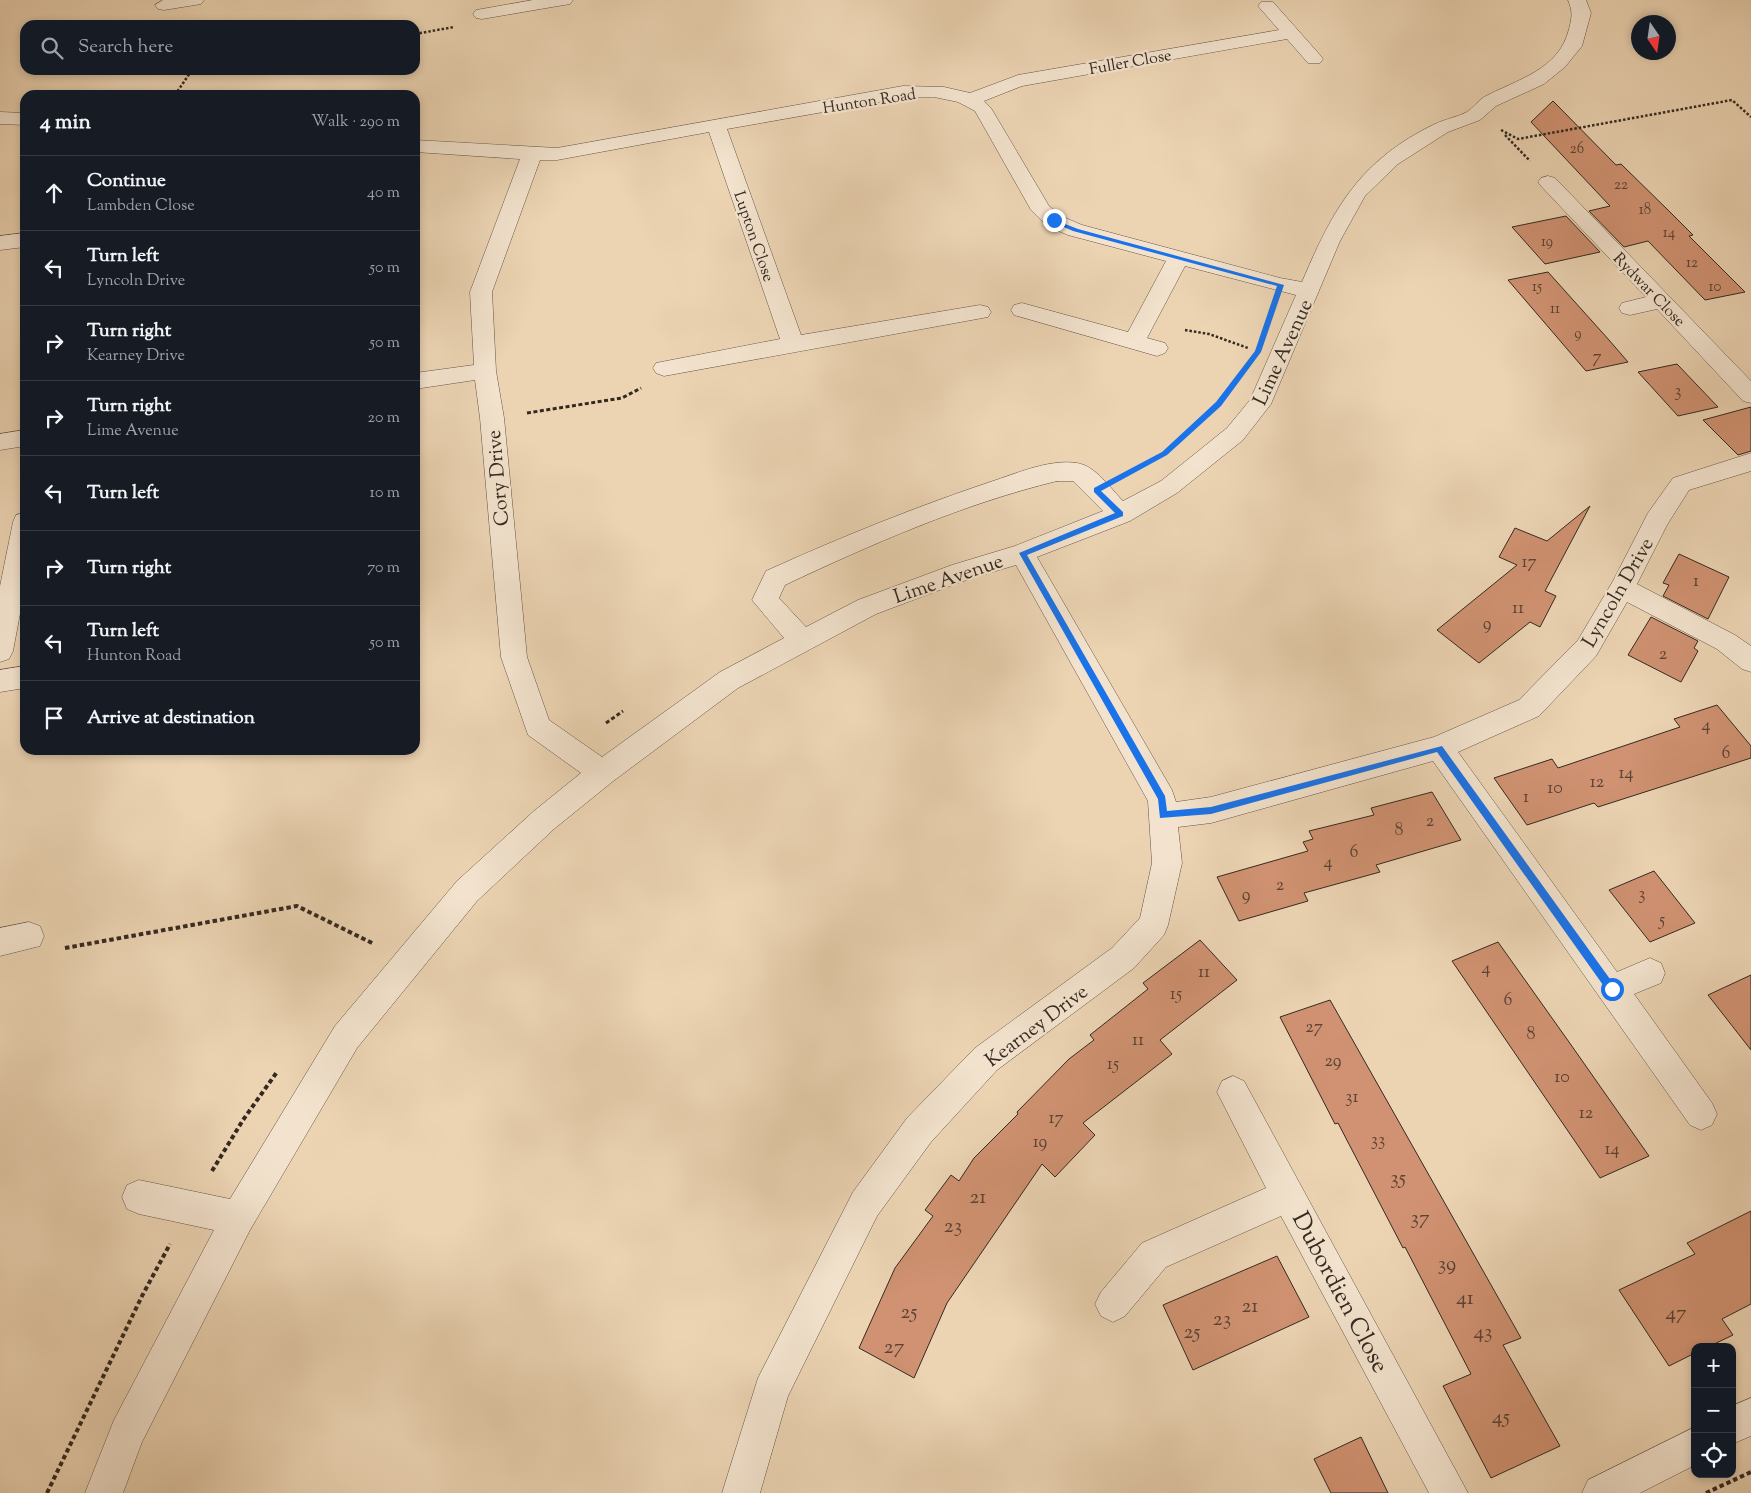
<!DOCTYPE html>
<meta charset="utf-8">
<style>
:root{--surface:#171b24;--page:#20242c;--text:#f1f3f6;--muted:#9ea1a6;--line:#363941}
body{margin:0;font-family:"Sorts Mill Goudy",serif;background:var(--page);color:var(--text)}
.controls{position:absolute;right:15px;bottom:15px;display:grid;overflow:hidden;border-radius:10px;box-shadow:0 2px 8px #0003}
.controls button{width:45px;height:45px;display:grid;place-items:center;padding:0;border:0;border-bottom:1px solid var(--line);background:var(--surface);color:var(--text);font:25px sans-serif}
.compass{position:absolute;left:1631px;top:15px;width:45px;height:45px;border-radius:50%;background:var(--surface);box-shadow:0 2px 8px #0003;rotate:167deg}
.stop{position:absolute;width:15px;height:15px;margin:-11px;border:4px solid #1a73e8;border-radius:50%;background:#fff}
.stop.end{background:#1a73e8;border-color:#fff;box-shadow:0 1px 5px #0008}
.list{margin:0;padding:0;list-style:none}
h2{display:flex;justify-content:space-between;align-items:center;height:65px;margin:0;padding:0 20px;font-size:21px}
h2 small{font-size:16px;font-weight:400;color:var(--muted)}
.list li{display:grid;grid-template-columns:32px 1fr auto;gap:15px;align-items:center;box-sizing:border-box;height:75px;padding:0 20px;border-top:1px solid var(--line)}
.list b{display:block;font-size:19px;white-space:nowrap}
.list p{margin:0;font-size:16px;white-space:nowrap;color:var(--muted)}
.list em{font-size:16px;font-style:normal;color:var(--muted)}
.icon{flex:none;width:28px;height:28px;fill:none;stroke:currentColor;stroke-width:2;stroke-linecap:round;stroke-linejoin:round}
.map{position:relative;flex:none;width:1751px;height:1493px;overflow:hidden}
.search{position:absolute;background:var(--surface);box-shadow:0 2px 8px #0003;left:20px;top:20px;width:400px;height:55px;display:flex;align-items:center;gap:12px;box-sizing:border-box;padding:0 18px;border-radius:15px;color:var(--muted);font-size:19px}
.panel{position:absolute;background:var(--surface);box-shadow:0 2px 8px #0003;left:20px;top:90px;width:400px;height:665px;border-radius:15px}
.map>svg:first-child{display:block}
.building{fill:#d09272;stroke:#342921}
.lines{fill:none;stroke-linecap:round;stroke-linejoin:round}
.minor-casing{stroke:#625446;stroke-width:1}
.path-far2{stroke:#342921;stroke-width:2.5;stroke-dasharray:2.5 2;stroke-linecap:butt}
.path-far1{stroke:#342921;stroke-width:3;stroke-dasharray:4 2.5;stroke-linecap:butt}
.path{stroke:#342921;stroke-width:4;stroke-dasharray:4.5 3;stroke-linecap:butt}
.minor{fill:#f3e3ce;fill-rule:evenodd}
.route{fill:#1a73e8}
.labels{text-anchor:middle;stroke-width:4.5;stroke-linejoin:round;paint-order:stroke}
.far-number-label{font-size:15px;fill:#5b4335}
.far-street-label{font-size:16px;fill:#342921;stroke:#f3e3ce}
.number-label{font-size:18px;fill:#5b4335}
.street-label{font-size:20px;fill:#342921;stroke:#f3e3ce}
.near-number-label{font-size:21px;fill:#5b4335}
.near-street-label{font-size:24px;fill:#342921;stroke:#f3e3ce}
</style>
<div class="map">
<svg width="1751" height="1493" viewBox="0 0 1751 1493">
<rect width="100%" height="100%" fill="#ecd4b3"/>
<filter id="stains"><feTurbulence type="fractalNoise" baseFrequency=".004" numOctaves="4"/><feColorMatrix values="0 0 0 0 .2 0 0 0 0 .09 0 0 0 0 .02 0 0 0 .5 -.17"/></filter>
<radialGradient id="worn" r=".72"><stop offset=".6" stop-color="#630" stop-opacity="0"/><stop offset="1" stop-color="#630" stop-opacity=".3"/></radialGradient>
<!-- building -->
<path class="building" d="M1553,101L1616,165L1621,164L1669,211L1693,235L1689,236L1745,292L1705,300L1648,241L1624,247L1589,211L1610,206L1531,122Z
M1566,216L1600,252L1545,264L1512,227Z
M1548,272L1609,340L1628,362L1586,371L1508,280Z
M1677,364L1697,385L1718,407L1678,416L1638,372Z
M1751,407V451L1738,455L1703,420Z
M1590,506L1545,591L1556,596L1540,627L1530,622L1479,663L1437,630L1517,565L1499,557L1515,528L1547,541Z
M1679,554L1729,577L1708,619L1663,596L1669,585L1663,583Z
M1651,617L1698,641L1694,648L1698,651L1681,682L1628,655Z
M1717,705L1751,746V758L1598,807L1594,803L1527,825L1494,778L1552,759L1558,768L1680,727L1674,719Z
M1432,792L1461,840L1376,865L1380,872L1304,893L1308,901L1239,921L1217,877L1308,851L1303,842L1313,839L1309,831L1374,815L1371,808Z
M1654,871L1695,923L1650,942L1609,890Z
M1200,940L1237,980L1160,1040L1172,1054L1083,1123L1095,1135L1055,1177L1042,1164L947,1303L914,1378L859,1348L895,1268L933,1216L925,1210L951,1175L959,1181L974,1158L1018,1114L1017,1112L1069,1059L1094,1040L1090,1035L1148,989L1143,983Z
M1498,942L1569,1042L1649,1156L1600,1178L1452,961Z
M1751,975V1050L1708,995Z
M1330,1000L1521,1338L1503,1345L1560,1446L1491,1478L1443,1386L1471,1374L1405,1247L1403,1248L1338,1123L1335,1124L1280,1017Z
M1751,1211V1304L1722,1319L1733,1335L1708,1347H1695V1353L1669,1366L1619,1290L1695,1254L1687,1243Z
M1277,1256L1309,1317L1193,1370L1163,1305Z
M1361,1437L1388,1493H1331L1314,1459Z"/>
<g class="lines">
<defs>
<path id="minor" d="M163,0H204L201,4L164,10L158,9L155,5Z
M533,0H573L570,4L564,5L482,19L476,18L473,14L476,10L482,9Z
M1568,0H1586L1591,13L1582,46L1565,67L1544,84L1496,106L1480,120L1448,132L1398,164L1365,196L1340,241L1271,404L1243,440L1177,493L1130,521L1037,557L1172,790L1176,802L1211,797L1434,737L1519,700L1578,640L1613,581L1648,513L1673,478L1751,453V471L1689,490L1667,525L1637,584L1735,635L1751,646V672L1742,669L1717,649L1627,602L1596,656L1539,716L1458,752L1617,972L1650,958L1661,963L1665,973L1661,983L1634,994L1712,1103L1717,1114L1712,1125L1701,1130L1690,1125L1433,761L1211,823L1178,827L1182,863L1168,925L1164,935L1134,968L997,1070L931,1142L877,1216L788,1396L760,1493H722L758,1378L853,1192L907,1118L975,1048L1112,948L1140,918L1152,863L1148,801L1016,565L969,579L876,614L738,688L612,782L554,829L477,901L357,1048L250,1230L142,1442L123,1493H85L114,1420L214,1230L139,1214L127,1209L122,1197L127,1185L139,1180L230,1199L335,1026L457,881L534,811L581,773L528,735L501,657L480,418L475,380L415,389V373L474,365L470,292L520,159L415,152V140L557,148L903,86L944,87L970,93L1018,75L1279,30L1258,6L1261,2H1273L1320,55L1323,59L1320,63H1308L1287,39L1022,86L984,101L991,108L1049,206L1061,216L1082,225L1280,278L1302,282C1322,235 1343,189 1384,156C1398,144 1418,132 1435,124C1445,119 1458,117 1467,112C1473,108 1478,101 1484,97C1518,79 1559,70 1569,29C1572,17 1573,12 1568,0ZM934,97L958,102L975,111L1031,210L1047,226L1068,235L1166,261L1128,332L1022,303L1014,305L1011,310L1014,315L1157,356L1165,353L1168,348L1165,343L1147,338L1185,266L1296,295L1250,400L1227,428L1161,481L1123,501C1111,489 1096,466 1077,463C1051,459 1020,472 996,480C918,506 841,537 766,571L752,600L784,638L720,672L602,757L549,720L527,657L504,418L496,371L492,292L540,160H557L709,132L780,339L656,363L653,368L656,373L664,376L988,317L991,312L988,307L980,305L801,335L727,129L903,98ZM1057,481H1073L1103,511L1015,546L952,565L858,600L806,627L779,598L785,585C872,544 963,504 1057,481Z
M0,112L25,113V125L0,124Z
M1548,176L1555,178L1751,381V403L1743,401L1657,309L1630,315L1622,313L1619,308L1622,303L1646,297L1541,186L1538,182L1541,178Z
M25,233V247L0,250V236Z
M25,430V446L0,450V434Z
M25,513V587L13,651L9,659L0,662V586L13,522L16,515Z
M25,666V688L0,692V670Z
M29,922L40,926L44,936L40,946L0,956V928Z
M1233,1076L1244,1081L1468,1493H1429L1281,1216L1166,1267L1125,1316L1113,1322L1101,1316L1095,1304L1101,1292L1142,1243L1266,1188L1217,1092L1222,1081Z
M1751,1398V1436L1732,1444V1406Z
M1695,1427V1465L1640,1493H1582L1588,1480Z"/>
</defs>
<!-- minor casing -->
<use href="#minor" class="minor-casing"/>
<!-- path-far2 -->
<path class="path-far2" d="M415,34L454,27
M175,95L192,70
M1501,130L1518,139L1732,100L1751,117
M1505,135L1530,161
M1185,330L1209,334L1248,348"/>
<!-- path-far1 -->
<path class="path-far1" d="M527,413L622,398L641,388
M606,723L623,711"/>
<!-- path -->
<path class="path" d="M65,948L297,906L374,944
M212,1171L243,1120L277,1072
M47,1493L142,1296L170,1244
M1706,1493L1751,1472"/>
<!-- minor -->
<use href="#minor" class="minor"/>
</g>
<!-- route -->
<path class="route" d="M1052,219L1078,229L1284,285L1261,352L1221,406L1167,455L1101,491L1123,512V516L1027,555L1165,796L1167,811L1211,807L1442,746L1615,986V992H1608L1437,752L1211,814L1160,818L1158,799L1019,553L1115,513L1094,492V488L1162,452L1216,402L1255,351L1277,286L1073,231L1052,222Z"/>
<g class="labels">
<!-- far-number labels -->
<g class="far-number-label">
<text x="1577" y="153">26</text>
<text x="1621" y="189">22</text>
<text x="1645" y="214">18</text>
<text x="1669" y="237">14</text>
<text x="1547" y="246">19</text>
<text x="1692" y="267">12</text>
<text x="1537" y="291">15</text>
<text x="1715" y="291">10</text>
<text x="1555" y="313">11</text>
<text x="1578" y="338">9</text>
</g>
<!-- far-street labels -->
<g class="far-street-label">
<text transform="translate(1130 61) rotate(-10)" y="6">Fuller Close</text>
<text transform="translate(869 100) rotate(-9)" y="6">Hunton Road</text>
<text transform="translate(755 236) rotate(71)" y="6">Lupton Close</text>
<text transform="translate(1650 289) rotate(46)" y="6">Rydwar Close</text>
</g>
<!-- number labels -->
<g class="number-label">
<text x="1597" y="362">7</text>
<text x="1678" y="396">3</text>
<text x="1529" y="567">17</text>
<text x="1696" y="586">1</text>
<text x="1518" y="613">11</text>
<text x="1487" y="629">9</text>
<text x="1663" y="659">2</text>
<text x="1706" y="730">4</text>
<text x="1726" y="758">6</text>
<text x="1626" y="778">14</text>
<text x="1597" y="787">12</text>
<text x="1555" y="793">10</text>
<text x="1526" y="802">1</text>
<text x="1430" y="826">2</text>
<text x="1399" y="835">8</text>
<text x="1354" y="857">6</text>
<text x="1328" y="867">4</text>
<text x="1280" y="890">2</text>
<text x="1642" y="899">3</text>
<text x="1246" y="900">9</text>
<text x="1662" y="925">5</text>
<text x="1486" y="973">4</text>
<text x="1204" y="977">11</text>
<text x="1176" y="999">15</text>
<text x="1508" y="1005">6</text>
<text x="1314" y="1032">27</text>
<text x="1531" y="1039">8</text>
<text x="1138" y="1045">11</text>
<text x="1333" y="1066">29</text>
<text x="1113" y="1069">15</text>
<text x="1562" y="1082">10</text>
<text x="1352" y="1102">31</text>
<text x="1586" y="1118">12</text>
<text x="1056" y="1123">17</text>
<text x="1378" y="1145">33</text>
<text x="1040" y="1147">19</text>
<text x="1612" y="1154">14</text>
</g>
<!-- street labels -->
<g class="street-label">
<text transform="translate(1282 352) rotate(-65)" y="7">Lime Avenue</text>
<text transform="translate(497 478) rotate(-95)" y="7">Cory Drive</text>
<text transform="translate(948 578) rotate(-19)" y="7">Lime Avenue</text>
<text transform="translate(1617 592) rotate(-60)" y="7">Lyncoln Drive</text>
<text transform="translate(1036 1025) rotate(-37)" y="7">Kearney Drive</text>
</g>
<!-- near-number labels -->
<g class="near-number-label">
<text x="1398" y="1184">35</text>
<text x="978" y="1203">21</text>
<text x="1420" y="1224">37</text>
<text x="953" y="1232">23</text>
<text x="1447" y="1270">39</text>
<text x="1465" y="1304">41</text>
<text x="1250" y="1312">21</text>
<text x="909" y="1318">25</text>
<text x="1676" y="1319">47</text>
<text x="1222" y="1325">23</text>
<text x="1192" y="1338">25</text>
<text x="1483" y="1338">43</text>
<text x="894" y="1353">27</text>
<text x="1501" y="1423">45</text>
</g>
<!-- near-street labels -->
<g class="near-street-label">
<text transform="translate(1341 1292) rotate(62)" y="8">Dubordien Close</text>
</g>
</g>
<rect width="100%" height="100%" filter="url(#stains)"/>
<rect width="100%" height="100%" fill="url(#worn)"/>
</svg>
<div class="controls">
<button>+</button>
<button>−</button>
<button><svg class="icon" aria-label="locate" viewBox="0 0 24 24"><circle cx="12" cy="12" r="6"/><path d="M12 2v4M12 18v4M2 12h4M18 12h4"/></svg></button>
</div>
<svg class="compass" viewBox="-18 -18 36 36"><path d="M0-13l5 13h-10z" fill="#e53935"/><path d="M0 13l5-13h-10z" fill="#9ea1a6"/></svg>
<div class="stop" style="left:1612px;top:989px"></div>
<div class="stop end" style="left:1054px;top:220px"></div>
<div class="search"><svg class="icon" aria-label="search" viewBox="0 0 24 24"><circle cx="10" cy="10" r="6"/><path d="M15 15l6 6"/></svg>Search here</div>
<section class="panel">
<h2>4 min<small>Walk · 290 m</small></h2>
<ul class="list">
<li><svg class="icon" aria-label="ahead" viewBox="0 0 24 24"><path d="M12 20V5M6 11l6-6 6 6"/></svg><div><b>Continue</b><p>Lambden Close</p></div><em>40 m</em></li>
<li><svg class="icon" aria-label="left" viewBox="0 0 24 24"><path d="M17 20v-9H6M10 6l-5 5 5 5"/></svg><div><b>Turn left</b><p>Lyncoln Drive</p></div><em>50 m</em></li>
<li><svg class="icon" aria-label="right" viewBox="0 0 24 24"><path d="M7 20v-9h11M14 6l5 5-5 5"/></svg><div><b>Turn right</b><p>Kearney Drive</p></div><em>50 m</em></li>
<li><svg class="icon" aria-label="right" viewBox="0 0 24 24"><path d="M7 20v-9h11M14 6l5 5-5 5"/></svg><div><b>Turn right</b><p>Lime Avenue</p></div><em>20 m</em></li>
<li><svg class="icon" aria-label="left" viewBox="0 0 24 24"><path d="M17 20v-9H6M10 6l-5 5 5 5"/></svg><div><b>Turn left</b></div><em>10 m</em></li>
<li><svg class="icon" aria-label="right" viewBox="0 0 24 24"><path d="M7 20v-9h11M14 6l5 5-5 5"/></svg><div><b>Turn right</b></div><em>70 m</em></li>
<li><svg class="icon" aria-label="left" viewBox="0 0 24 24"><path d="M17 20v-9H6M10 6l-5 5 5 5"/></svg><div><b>Turn left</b><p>Hunton Road</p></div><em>50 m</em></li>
<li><svg class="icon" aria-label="arrive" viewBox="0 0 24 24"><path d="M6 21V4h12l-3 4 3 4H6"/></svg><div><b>Arrive at destination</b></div></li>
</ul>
</section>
</div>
